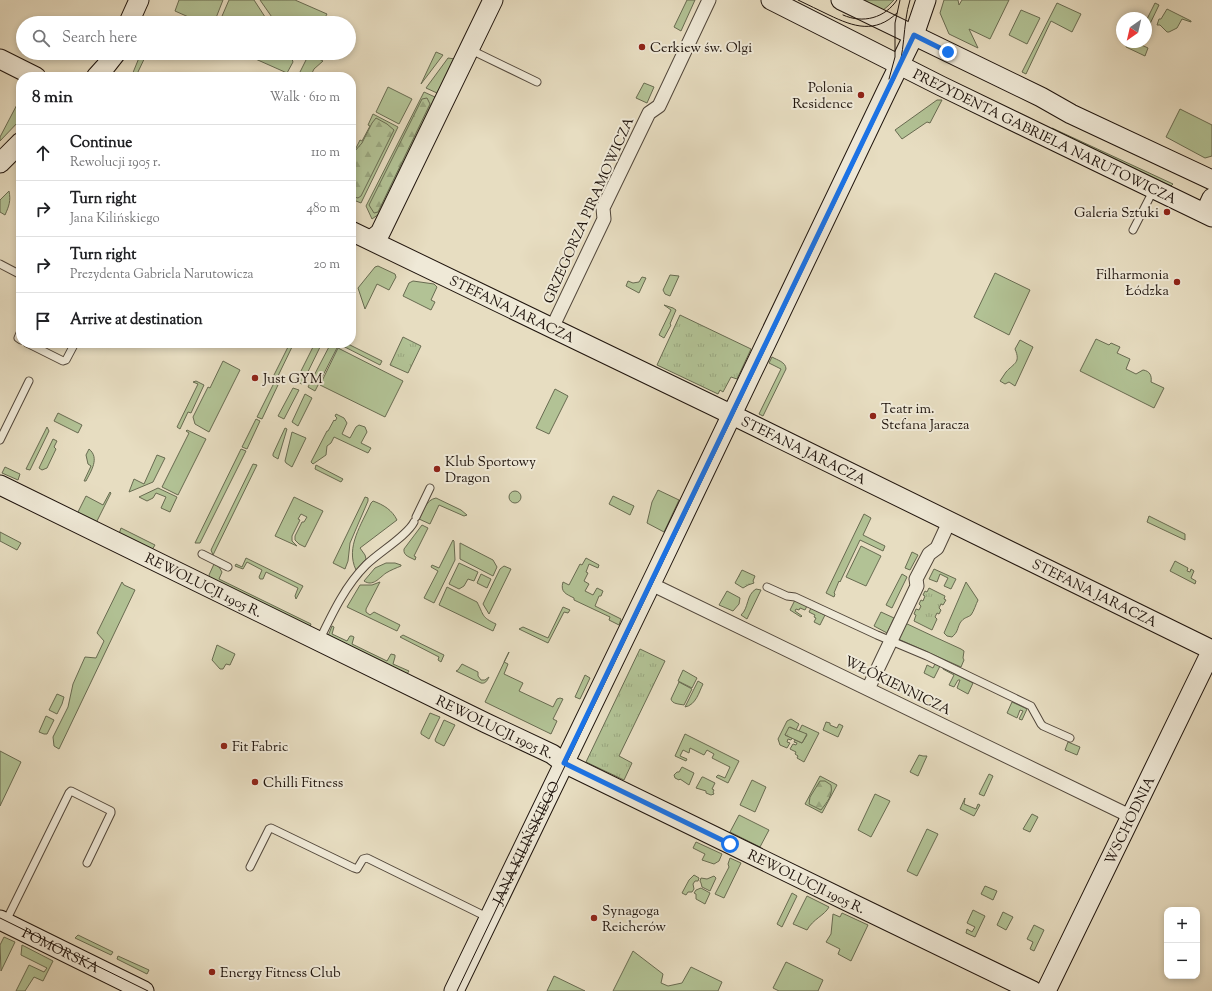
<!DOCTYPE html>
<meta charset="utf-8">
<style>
:root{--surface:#fff;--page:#f6f6f6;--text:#202124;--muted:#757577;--line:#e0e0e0}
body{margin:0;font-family:"Sorts Mill Goudy",serif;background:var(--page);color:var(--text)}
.controls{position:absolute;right:12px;bottom:12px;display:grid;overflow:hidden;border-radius:8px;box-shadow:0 2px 6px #0003}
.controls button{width:36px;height:36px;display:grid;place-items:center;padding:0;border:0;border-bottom:1px solid var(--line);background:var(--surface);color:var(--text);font:20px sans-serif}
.compass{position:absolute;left:1116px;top:12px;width:36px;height:36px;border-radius:50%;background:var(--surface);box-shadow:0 2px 6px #0003;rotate:214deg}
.stop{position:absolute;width:12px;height:12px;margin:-9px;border:3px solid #1a73e8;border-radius:50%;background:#fff}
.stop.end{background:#1a73e8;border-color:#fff;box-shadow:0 1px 4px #0008}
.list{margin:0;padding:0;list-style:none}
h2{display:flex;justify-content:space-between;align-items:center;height:52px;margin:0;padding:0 16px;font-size:17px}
h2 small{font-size:13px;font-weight:400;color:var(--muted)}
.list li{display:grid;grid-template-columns:26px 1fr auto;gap:12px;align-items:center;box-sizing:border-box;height:56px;padding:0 16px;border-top:1px solid var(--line)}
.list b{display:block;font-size:15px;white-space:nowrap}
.list p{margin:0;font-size:13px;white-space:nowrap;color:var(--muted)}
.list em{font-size:13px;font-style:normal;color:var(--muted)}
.icon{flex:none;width:22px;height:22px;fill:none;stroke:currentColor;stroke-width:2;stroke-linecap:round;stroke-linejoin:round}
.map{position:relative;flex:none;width:1212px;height:991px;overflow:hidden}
.search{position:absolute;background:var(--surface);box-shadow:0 2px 6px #0003;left:16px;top:16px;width:340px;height:44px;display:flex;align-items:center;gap:10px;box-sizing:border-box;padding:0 14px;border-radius:22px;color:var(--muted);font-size:15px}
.panel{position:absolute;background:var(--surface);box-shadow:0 2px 6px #0003;left:16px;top:72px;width:340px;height:276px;border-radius:16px}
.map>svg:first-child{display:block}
.green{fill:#b2c295;stroke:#686b51}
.forest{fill:url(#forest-firs);stroke:#686b51}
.park{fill:url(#park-tufts);stroke:#686b51}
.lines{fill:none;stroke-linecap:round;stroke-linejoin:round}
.lane-casing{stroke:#51463a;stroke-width:9}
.street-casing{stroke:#51463a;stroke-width:15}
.secondary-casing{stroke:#1f140d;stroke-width:21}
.lane{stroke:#efe9d7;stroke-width:7}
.street{stroke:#efe9d7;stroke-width:13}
.secondary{stroke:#efe9d7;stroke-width:19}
.tram{stroke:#1f140d;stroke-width:1}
.route{stroke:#1a73e8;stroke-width:5}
.poi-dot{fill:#8f2418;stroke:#efe9d7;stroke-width:1.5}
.labels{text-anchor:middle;stroke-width:4;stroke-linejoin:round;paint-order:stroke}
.poi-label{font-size:14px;fill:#1f140d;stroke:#efe9d7;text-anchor:start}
.street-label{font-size:14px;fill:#1f140d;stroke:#efe9d7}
</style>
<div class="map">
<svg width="1212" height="991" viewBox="0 0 1212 991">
<defs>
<pattern id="forest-firs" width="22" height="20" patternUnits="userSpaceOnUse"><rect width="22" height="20" fill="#b2c295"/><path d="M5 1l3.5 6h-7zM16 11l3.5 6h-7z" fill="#99a67f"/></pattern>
<pattern id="park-tufts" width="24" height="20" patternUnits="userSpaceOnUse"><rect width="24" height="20" fill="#b2c295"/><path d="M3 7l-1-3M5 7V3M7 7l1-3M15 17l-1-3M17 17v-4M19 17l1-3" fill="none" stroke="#99a67f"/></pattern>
</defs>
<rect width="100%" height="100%" fill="#e7ddc1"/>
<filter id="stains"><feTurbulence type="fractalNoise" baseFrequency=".005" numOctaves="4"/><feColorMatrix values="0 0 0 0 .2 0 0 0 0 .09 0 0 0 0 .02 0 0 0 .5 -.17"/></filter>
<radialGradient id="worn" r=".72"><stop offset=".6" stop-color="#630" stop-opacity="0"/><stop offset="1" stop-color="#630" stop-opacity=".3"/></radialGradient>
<!-- green -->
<path class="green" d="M179,0H223L214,23H202L175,11Z
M229,0H254L269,23H219Z
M260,0H295L327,14L322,23H276Z
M687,0H695L681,31L674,27Z
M863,0H894L888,6L882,11Z
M944,0H958L959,5L962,0H1009L990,39L969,29L978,48L949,34L940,13Z
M1057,3L1081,14L1072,32L1051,21L1026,74L1022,72Z
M1155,3L1159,5L1147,30L1146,29V21Z
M1167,9L1191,21V22L1182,19L1177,28L1169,32H1167L1160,25H1157L1159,19H1161Z
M1021,10L1040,18L1027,44L1009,35Z
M1128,42H1135L1148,48L1145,56L1126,47Z
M436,52L443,55L421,84Z
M141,53H147L137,74L133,77L132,75Z
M242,53H289L291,56L293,62L287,73Z
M309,54L323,61L314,69L310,77H302L300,72Z
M448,58L455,59L438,92L437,93L426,88Z
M644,83L654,87L647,103L636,98Z
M388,87L412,99L399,124L376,112Z
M424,92L435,97L436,99L379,214L372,219L366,206Z
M21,97V119L0,141V137Z
M937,100H942L930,123L927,122L902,139L895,130Z
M1180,109L1212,125V156L1205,158L1166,137Z
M373,114L398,127L361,203L351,199V148L355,150L360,140L362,141L370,126L368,125Z
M1052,128L1173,184L1171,186L1071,139L1050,132Z
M9,191C11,201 9,206 5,215L0,212V200Z
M378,266L395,274L396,277L389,290L377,284L365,309L358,288L375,267Z
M995,273L1030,290L1009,335L974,317Z
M670,275L679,276L670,296L665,294L663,290Z
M642,277L646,278L639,293L626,286L628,281L633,283L639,282Z
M413,281L434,284L437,287L431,300L435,302L431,310L403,296L409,283Z
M664,305L673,308L676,310L670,324L671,325L664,338L659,335L671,310Z
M1096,339L1109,345L1111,343L1120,347L1117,353L1130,359L1126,369L1136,374L1143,370C1150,371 1152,376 1151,382L1164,388L1154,408L1080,371Z
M1020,340L1033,347L1015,386L1009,382L1005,384L1000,381C1002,378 1004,375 1006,372C1014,363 1021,363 1015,349Z
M315,343H322L302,384L296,381Z
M331,343H346L382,361L380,365L339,344L315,391L308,387Z
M289,345L292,347L277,378L273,377Z
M338,348L403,381L385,417L320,385Z
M772,357C777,360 786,362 786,369L763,416L759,414L781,369L769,363Z
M223,361L240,370L209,432L195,424L193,417L208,387L210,388Z
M196,381L204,385L191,413L188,412L180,429L177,427L198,384L193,382Z
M274,383L278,385L262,419L257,417Z
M293,388L299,390L284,419L278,416Z
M555,389L568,396L549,434L536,428Z
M305,394L312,398L298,426L292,422Z
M58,413L82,425L78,433L54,421Z
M336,414L344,418L347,423L342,434L350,438L356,427L359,425L365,427L367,432L361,443L371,448L368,453L334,437L331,443L327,446L326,455L313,464L311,462L327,431H328L334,420L335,421L337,418L335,416Z
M256,419L260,421L247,449L242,447Z
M47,427L49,431L48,433L30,470L26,469Z
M285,428L287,429L278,459L273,456V454Z
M187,430L206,439L178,495L162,487L189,433L186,431Z
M292,432L306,438L292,467L286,463L285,461Z
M53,439L57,441L54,447L56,449L47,468L42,470L39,468Z
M89,449C100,458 91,471 86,481H84L91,466L88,464L86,455Z
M241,449L246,451L200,543H195Z
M157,455L165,458L153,482L129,492L134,479L144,484Z
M253,464L257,465L213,555L211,550Z
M316,465L343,479L341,482L315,469Z
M5,467L20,474L18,480L2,473Z
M158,488L177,497L170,512L161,508L166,497L156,493L153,498L147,501L139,497Z
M658,490L679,500L664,532L647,523L652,502Z
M509 497a6 6 0 1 1 12 0a6 6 0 1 1-12 0Z
M110,492L111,493L96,523L77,514L86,496L103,505Z
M613,496L634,506L630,515L609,504Z
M294,497L323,511L305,547L299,544L295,540V536L302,522H304L307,517L301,514L298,519L300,520L292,536V541L297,546L275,536Z
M365,497L368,498V501L350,543L348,561L345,569L333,563Z
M436,498L461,510L467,515L464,516L439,505L430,524L419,519C424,510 426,500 436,498Z
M373,501C384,505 392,510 397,520L360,548L365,555L366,559L356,570C345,547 362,524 371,503Z
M864,514L871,518L863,535L885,546L883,551L860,540L840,582L839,581L834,593L835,594L834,597L826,593Z
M1149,516L1185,534V540L1147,522Z
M422,525L428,528L414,556L416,557L415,560C410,557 403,556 404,549Z
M121,528L155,545L152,550L119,534Z
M0,532L21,543L17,550L0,541Z
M453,540L454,541L455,560L434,603L424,598L438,571L431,567L432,565L439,568Z
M460,543L493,560L497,567L493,576L460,559Z
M861,546L881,556L866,586L846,577Z
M912,552L918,555L910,570L905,568Z
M246,558L303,586L296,599L295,596L298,588L266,572L263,579H260L259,577L262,570L247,562L243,569L235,566L236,564L242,567Z
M586,558L599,565L598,568L589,564L586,572L588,573L584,581L589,584L585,591L593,595L597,588L603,591L601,596H599L595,606L621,619L619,625L609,620L610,617L574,600V598C566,594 560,592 563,582L569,585L580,564L582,565Z
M1175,561L1188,568L1187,571L1190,572L1191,569L1194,571L1191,578L1196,581L1195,584L1170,571Z
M386,563H395L401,565V566C396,568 391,570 386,573C379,578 373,587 364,581L375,568Z
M459,563L478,572L474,581L468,579L464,586L459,589L449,584Z
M214,564L219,567L222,572L219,579L311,624L310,627L210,578L209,575Z
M504,566L511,569L489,614L483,604L500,569Z
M934,569L956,579L951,589L944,586L948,578L940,574L937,582L929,579Z
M481,574L491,579L487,588L477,583Z
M902,574L907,577L892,608L886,605Z
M122,582L124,585L135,590L59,749L54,746L53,737L68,707L73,684L85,657L96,658L104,641L97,633Z
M380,582L366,609V612L370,615L374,612L400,625L397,631L347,607L360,585H372Z
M966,582L978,600C976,604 974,611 971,615C967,618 964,617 960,623C957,629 958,632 952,637L947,636L944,633Z
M447,587L477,602C484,615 481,617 496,624L493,631L439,605Z
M756,589L761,590L747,619L741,615C749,608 746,595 756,589Z
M727,591L740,598L739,604L733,611L719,605Z
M795,600L807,606L805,610L800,608L799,610L796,609L795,611L802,616L801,617L790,610Z
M563,607L570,610L568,613L564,612L548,643L519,629L523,627L548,638Z
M811,608L825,615L820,625L814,622L816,618L814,617L815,615L809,612Z
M881,612L894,618L887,633L874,626Z
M903,622L937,638L961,649L964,651L963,658L964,660L961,667L896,638Z
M332,626L334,627L332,634L347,641L350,636H352L354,637L352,644L387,661L391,654L395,655V657L393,664L409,671L407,674L328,636Z
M403,635L444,655L441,662L438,660L439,657L400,637Z
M217,645L235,654L230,665L226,664L223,669H220L212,660Z
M509,652L504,662L508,664L504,674L523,683L519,691L553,707L557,699L560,698L563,699L553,719L557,721L551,734L485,702Z
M462,664L478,672V676L481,680H485L489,677C487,681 485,684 481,683L456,671L458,670Z
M935,664L940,666L934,678L924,673L927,665L933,668Z
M943,668L973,683L968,694L957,688L960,680H958L954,687L949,685L954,675L943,669Z
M683,670L697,678L692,688L678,681Z
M585,675L590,678L580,699L575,697Z
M698,681L703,684C699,692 696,705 685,707Z
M679,682L692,689L684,705C679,704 672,704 671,699Z
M57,694L64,697L62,704L57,714L49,710Z
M1012,702L1027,709L1022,720L1019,719L1023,711L1020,710L1017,718L1007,713Z
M430,713L440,717L429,739L421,734V732Z
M46,716L54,720L47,734H44L39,732Z
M791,719L799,724L796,730L790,727L785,735L792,738L791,740L788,739L787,742L790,743L787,748L780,745L778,739L787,721Z
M444,720L455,725L444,746L436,742L435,740Z
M826,722L830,723V725L837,728L839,724L843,726L838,737L823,730Z
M802,725L819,733L804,762L797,758L798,756L795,754L796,752L790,749L793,744L796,745L797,743L794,742L795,740L802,743L807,735L799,731Z
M685,734L739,761L728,783L716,777L718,775L725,778L730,767L712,758L714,754L707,750L704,755L690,748L689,753L683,750L680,756L687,759L686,761L675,756Z
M1068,742L1080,747L1077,755L1065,750Z
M0,751L21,762L0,806Z
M919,755L923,756H927L918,776L910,772Z
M682,767L694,773L689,785L680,779L679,780L675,778L674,775L677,772H679Z
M989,774L993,776L984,796L979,794Z
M820,776L837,785L822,813L805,804Z
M703,777L715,783L712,789L714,790L713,792L714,794L711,795L706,793V791L696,788L702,777Z
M752,780L766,787L755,812L740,805Z
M875,794L890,801L871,837L858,830Z
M965,798L964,804L976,809L978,804L980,805L974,816L960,809Z
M1032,814L1038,817L1030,832L1023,829Z
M739,815L769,830L760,847L730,832Z
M927,829L938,834L917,876L907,871Z
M696,842L722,854L719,861L714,864L702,860L705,854L693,848Z
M730,858L741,863L724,898L715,894L729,867L728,864Z
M694,875L699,878L698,881H695L693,884L694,889L692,892H688L686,895L682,893L689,880Z
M714,876L716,878L710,891L702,887L701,883L700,881L701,878L707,879Z
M985,886L997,891L993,900L981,894Z
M701,888L710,893L705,904L696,899V894L694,893L696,890Z
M792,893L797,896L782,927L777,924Z
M807,896L829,907C825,915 813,919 807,930L793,924Z
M973,910L985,916L975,937L966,933L967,929L972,932L975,927L967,923Z
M1003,912L1013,917L1006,930L997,925Z
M842,913L868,925L851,961L838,954L840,949L826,942L831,934L833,914L840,917Z
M1034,925L1044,930L1034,951L1030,949L1033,942L1027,939Z
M78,935L113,952L111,955L75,938Z
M4,937L15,942L1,971L0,945Z
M22,945L53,961L43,981L34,977L25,991H16L29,965L44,972L47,968L21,955Z
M633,951L663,974L661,983L668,986L682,983L691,967L722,982L718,991H613Z
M118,956L149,970L147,974L117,959Z
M786,962L823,980L818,991H779L773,988Z
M554,976L585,991H547Z"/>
<!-- forest -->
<path class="forest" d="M427,98L430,104L378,212L374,213L369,205L422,99Z
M376,118L387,124L394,130L361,196L358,198L351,196V152H354L362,143L372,123Z
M820,781H825L831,785C833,796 827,802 821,810L809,804L810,797Z"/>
<!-- park -->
<path class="park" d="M680,315L751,349L737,379L731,377L723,392L720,390L718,394L657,365Z
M403,337L421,346L408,373L390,365Z
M742,570L755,576L753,581L754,583L748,585L743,588L735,583Z
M929,588L945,596L944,599L946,600L943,605L941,604L939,608L941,610L939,614L937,613L935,617L937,619L932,630L914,621L916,615L914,614L916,609L919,610L921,606L919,604L921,600L923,601L925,596L923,595L925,591L927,592Z
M640,649L665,661L619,756L632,763L624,780L586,762Z
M789,727L807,734L802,743L785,735Z"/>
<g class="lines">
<defs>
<path id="lane" d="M469,49L537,82
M1133,230L1154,189
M0,264L21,275
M21,331L18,338L21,340
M27,343L63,361L66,360L75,343
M0,440L29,381
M416,517L430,488
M202,554L228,567
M767,587L787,596L795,597L877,635L927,656L1031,706L1041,724L1043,726L1070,738
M319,641C332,614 345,586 366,565C379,552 407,536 414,522
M250,867L269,829L271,828L354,868L357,869L363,859L367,858L489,918
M6,921L69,793L71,791L111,811V813L87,863"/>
<path id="street" d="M552,328L604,219L603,208L649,113L659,106L709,0
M651,584L1130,816
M868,689L917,586L916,579L929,554L937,548L949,522"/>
<g id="secondary">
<path id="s1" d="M771,0L941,86L1212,217"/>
<path d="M841,0L1041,97L1071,114L1212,180"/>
<path d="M130,20L139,0"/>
<path d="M0,59L36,77"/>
<path d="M96,77L105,67L116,53"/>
<path d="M0,163L21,142"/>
<path d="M1205,213L1212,198"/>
<path id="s2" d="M351,231L718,408L1212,650"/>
<path d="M371,240L380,233L382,229L493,0"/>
<path id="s3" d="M0,485L486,723L552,754L564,763L849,902L1033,991"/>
<path id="s4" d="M0,920L144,991"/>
<path id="s5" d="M454,991L657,571L887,90L914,35L926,0"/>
<path id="s6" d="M1046,991L1212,650"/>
</g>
</defs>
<!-- lane casing -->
<use href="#lane" class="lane-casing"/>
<!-- street casing -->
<use href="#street" class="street-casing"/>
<!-- secondary casing -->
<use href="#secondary" class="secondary-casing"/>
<!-- lane -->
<use href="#lane" class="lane"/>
<!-- street -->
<use href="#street" class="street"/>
<!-- secondary -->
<use href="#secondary" class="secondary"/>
<!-- tram -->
<path class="tram" d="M798,0C808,5 819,10 829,15C854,27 875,34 897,13
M843,15C863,24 885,18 897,0
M889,79L895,57V23L900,0
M0,918L148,991
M457,991L895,78C906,54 902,26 910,0"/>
</g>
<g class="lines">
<!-- route -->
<path class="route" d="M730,844L564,763L914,35L948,52"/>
</g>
<!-- markers -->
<g class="poi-dot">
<circle cx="642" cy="47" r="4"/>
<circle cx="861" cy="95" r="4"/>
<circle cx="1167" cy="212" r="4"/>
<circle cx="1177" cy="282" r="4"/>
<circle cx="255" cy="378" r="4"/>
<circle cx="873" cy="416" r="4"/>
<circle cx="437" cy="469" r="4"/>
<circle cx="224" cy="746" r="4"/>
<circle cx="255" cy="782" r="4"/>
<circle cx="594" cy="918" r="4"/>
<circle cx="212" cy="972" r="4"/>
</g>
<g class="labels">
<!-- poi labels -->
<g class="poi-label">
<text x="650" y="52">Cerkiew św. Olgi</text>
<text x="853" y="92" text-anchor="end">Polonia<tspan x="853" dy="16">Residence</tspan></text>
<text x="1159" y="217" text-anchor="end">Galeria Sztuki</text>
<text x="1169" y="279" text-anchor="end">Filharmonia<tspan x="1169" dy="16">Łódzka</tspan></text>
<text x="263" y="383">Just GYM</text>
<text x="881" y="413">Teatr im.<tspan x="881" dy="16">Stefana Jaracza</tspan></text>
<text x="445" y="466">Klub Sportowy<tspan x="445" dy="16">Dragon</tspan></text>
<text x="232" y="751">Fit Fabric</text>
<text x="263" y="787">Chilli Fitness</text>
<text x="602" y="915">Synagoga<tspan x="602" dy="16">Reicherów</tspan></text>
<text x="220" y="977">Energy Fitness Club</text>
</g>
<!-- street labels -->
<g class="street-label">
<text dy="5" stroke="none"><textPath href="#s1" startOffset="306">PREZYDENTA GABRIELA NARUTOWICZA</textPath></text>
<text transform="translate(588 210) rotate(-66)" y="5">GRZEGORZA PIRAMOWICZA</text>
<text dy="5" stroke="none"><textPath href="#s2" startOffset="179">STEFANA JARACZA</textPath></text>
<text dy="5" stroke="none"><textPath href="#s2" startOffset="503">STEFANA JARACZA</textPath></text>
<text dy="5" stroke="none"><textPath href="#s3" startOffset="227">REWOLUCJI 1905 R.</textPath></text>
<text dy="5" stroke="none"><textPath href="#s2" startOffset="827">STEFANA JARACZA</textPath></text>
<text transform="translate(898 685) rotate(26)" y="5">WŁÓKIENNICZA</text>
<text dy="5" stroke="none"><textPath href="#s3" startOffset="551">REWOLUCJI 1905 R.</textPath></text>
<text dy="5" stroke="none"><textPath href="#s6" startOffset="190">WSCHODNIA</textPath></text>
<text dy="5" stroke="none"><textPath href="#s5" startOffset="165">JANA KILIŃSKIEGO</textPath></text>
<text dy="5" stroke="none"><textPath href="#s3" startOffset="899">REWOLUCJI 1905 R.</textPath></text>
<text dy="5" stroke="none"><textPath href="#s4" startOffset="68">POMORSKA</textPath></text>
</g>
</g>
<rect width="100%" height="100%" filter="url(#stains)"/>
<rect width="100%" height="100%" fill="url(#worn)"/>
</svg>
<div class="controls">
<button>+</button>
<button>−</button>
</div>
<svg class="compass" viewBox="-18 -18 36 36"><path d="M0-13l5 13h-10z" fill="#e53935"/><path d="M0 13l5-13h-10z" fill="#757577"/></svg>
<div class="stop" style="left:730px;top:844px"></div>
<div class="stop end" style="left:948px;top:52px"></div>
<div class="search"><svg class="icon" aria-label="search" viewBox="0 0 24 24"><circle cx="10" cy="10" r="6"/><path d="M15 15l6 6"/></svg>Search here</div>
<section class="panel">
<h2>8 min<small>Walk · 610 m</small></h2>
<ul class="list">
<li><svg class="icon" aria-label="ahead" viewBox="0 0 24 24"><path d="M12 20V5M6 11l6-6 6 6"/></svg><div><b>Continue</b><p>Rewolucji 1905 r.</p></div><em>110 m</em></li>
<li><svg class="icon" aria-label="right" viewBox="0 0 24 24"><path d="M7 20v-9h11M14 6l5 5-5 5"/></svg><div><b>Turn right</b><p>Jana Kilińskiego</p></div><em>480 m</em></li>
<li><svg class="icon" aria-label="right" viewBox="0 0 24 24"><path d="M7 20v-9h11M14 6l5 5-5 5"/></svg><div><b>Turn right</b><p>Prezydenta Gabriela Narutowicza</p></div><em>20 m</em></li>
<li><svg class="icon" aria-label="arrive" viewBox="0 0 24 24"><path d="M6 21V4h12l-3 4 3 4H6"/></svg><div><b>Arrive at destination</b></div></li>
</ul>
</section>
</div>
